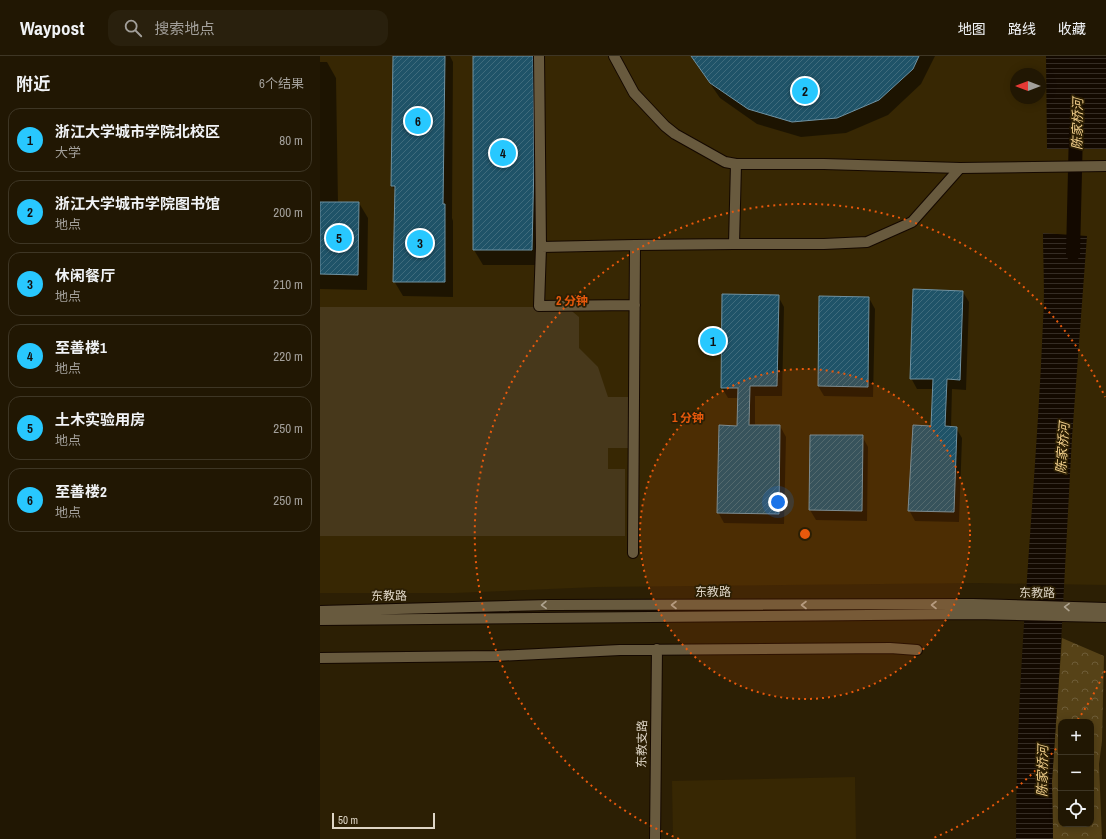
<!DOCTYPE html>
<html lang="zh">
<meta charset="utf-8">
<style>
:root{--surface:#211703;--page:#29200d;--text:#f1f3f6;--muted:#a29f9a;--line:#3e3625;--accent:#28c8ff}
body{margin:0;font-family:"Archivo Narrow","Noto Sans SC",sans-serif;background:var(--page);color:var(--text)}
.controls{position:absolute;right:12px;bottom:12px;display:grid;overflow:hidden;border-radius:8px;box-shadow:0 2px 10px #0003}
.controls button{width:36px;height:36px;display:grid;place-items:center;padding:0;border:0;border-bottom:1px solid var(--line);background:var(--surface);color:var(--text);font:20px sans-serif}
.compass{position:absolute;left:690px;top:12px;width:36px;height:36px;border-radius:50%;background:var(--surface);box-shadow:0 2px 10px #0003;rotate:270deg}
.scale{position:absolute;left:12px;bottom:10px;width:103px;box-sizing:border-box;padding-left:4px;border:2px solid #ded5c6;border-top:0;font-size:11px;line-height:14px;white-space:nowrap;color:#ded5c6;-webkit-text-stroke:3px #2c1f04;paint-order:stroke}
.you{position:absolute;left:458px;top:446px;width:14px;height:14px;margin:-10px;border:3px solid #fff;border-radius:50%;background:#1a73e8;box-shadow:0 0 0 6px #1a73e833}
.badge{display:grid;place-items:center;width:26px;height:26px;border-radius:50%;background:var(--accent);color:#111;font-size:13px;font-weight:700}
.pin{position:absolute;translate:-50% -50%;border:2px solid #fff;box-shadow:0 1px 4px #0006}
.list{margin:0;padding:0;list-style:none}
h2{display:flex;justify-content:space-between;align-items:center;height:52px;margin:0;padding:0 16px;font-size:17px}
h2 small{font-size:13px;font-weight:400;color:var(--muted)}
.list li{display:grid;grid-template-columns:26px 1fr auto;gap:12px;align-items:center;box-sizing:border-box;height:64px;margin:0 8px 8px;padding:0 8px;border:1px solid var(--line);border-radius:12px}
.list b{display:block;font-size:15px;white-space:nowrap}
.list p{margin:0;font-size:13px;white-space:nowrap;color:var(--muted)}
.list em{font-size:13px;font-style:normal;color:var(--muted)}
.icon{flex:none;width:22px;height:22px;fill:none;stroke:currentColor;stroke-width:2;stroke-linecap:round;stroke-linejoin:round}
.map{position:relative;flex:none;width:786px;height:783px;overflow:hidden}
header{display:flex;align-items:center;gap:24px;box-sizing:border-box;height:56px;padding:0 20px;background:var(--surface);border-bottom:1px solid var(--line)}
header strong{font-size:19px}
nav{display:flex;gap:22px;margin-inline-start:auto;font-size:14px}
.search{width:280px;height:36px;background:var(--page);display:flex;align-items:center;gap:10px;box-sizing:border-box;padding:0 14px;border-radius:12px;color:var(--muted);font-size:15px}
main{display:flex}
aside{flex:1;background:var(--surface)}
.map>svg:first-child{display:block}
.built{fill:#372703;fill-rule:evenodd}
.forest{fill:url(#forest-crowns);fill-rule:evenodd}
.pitch{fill:#47381b}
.water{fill:url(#water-rules)}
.shadow{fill:#0007}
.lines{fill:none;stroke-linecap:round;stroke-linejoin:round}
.canal{stroke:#130900;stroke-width:14}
.building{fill:url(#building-hatch);stroke:#6f92a2}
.minor-casing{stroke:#140800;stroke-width:12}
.minor{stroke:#685a3e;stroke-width:10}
.oneway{stroke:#afa490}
.ring{fill:none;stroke:#e8590c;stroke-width:2;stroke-dasharray:2 4}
.labels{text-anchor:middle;stroke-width:3.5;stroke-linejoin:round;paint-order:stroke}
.street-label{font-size:12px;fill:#ded5c6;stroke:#2c1f04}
.water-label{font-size:13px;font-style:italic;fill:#f4d18d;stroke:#2c1f04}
.centre{fill:#e8590c;stroke:#2c1f04;stroke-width:2}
.ring-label{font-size:12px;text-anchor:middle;font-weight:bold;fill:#e8590c;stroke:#2c1f04;stroke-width:3.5;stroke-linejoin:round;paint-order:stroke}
</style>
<header>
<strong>Waypost</strong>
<div class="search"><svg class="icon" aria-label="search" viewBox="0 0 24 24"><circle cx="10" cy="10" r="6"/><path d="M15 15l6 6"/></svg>搜索地点</div>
<nav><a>地图</a><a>路线</a><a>收藏</a></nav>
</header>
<main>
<aside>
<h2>附近<small>6个结果</small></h2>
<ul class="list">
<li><span class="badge">1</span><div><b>浙江大学城市学院北校区</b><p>大学</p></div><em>80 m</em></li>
<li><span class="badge">2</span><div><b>浙江大学城市学院图书馆</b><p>地点</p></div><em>200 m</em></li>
<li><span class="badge">3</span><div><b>休闲餐厅</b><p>地点</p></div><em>210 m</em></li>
<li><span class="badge">4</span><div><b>至善楼1</b><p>地点</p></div><em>220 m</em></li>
<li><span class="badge">5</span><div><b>土木实验用房</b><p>地点</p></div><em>250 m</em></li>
<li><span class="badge">6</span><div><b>至善楼2</b><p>地点</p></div><em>250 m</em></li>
</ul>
</aside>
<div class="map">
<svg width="786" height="783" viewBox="0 0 786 783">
<defs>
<pattern id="forest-crowns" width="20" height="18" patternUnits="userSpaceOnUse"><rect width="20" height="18" fill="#564217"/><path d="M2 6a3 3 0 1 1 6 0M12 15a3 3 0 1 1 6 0" fill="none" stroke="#6e5c37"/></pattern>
<pattern id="water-rules" width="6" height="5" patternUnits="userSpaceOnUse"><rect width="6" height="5" fill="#130900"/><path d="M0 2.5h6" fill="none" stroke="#352c24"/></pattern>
<pattern id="building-hatch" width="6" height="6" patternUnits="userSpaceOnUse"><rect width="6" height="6" fill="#1f5368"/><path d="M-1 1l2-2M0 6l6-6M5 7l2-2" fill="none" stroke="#3f6b7c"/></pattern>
</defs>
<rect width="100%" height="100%" fill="#2c1f04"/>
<!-- built -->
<path class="built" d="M0,0H786V529L656,527L277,531L135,537H0ZM696,18H720V42H696Z
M535,721L536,783H353L352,725Z"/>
<!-- forest -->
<path class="forest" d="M742,582L784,600L782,685L779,708L782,783H733L732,725ZM741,666H771V768H741Z"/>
<!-- pitch -->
<path class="pitch" d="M0,251H247L259,261V292L278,311L288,341H308V392H288V413H305V480H0Z"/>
<!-- water -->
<path class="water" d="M726,0H786V93H727Z
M723,177L767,180L752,381L740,606L732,725L733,783H696C696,610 716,438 723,266C725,236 723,206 723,177Z"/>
<!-- shadow -->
<path class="shadow" d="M74,0H130L133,6L132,162L133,165V241L83,240L74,225L76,136L72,130Z
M154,0H220V209H163L154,194Z
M371,0H615L601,28L568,59L526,77L481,81L437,68L400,42Z
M0,6H7L16,22L18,147H39L48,162L47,234L0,233Z
M643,236L649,246L646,334L632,333L631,372H636L642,382L639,466L595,465L589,454L612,371L614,333H597L591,322Z
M458,240L464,251L462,340H435V370H460L466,381L464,468L404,467L398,456L418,371L419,342H408L402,332Z
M549,242L555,253L553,341L504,340L498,330Z
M491,380H542L548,391L547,465L496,464L490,454Z"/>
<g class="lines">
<!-- canal -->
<path class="canal" d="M753,198L756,74"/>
</g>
<!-- building -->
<path class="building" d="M73,0H125L123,148H125V226H73L75,130H71Z
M153,0H213L214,105L212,194H153Z
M371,0H599L593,13L559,44L517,62L472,66L428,53L390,27Z
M0,146H39L38,219L0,218Z
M593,233L643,235L640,324L627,323L625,370L637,371L634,456L588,455L593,369L611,370L613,323H590Z
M402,238L459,239L457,330H430L429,369H460L459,458L397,457L399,369L417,370L418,332H401Z
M499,240L549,241L548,331L498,330Z
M490,379H543L542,455L489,454Z"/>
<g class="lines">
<defs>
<path id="minor" d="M219,0L221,191
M294,0L314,37L345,70L355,78L405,106L416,108H504L640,112L786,110
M416,108L414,188H504L547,186L592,166L640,112
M315,189L221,191L219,250L315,249
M313,497L315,189L414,188
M0,555L229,549L653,548L786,552
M0,564L655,558L786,561
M0,602L176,600L300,594L570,592L597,594
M335,783L337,593"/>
</defs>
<!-- minor casing -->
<use href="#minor" class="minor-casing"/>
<!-- minor -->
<use href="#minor" class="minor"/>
</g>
<!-- one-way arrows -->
<defs><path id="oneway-chevron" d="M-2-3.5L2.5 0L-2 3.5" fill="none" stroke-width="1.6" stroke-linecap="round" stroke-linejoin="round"/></defs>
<g class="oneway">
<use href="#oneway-chevron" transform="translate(224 549) rotate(179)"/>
<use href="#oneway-chevron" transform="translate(354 549) rotate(180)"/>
<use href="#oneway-chevron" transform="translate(484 549) rotate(180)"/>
<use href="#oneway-chevron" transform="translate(614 549) rotate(180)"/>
<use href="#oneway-chevron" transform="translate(747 551) rotate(-179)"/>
</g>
<!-- distance rings -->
<circle cx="485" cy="478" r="165" fill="#e8590c" fill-opacity=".12"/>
<g class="ring">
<circle cx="485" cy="478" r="165"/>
<path d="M785 615A330 330 0 0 1 757 665M740 688A330 330 0 0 1 611 783M359 783A330 330 0 1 1 785 341"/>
</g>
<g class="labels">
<!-- street labels -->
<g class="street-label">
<text x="393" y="540">东教路</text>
<text transform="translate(717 537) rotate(1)" y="4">东教路</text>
<text transform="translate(69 540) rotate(-1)" y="4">东教路</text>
<text transform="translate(322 688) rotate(-89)" y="4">东教支路</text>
</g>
<!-- water labels -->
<g class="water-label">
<text transform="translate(757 68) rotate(-89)" y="5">陈家桥河</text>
<text transform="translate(742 392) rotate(-86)" y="5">陈家桥河</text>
<text transform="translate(722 715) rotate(-89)" y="5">陈家桥河</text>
</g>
</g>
<circle cx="485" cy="478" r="6" class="centre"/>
<g class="ring-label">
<text x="252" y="249">2 分钟</text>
<text x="368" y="366">1 分钟</text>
</g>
</svg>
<div class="controls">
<button>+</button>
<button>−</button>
<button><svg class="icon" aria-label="locate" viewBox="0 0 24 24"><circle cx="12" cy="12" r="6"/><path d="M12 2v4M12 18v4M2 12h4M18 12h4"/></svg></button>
</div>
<svg class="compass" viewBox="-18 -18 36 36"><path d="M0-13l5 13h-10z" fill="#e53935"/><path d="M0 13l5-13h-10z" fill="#a29f9a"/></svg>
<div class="scale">50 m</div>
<div class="you"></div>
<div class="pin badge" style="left:393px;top:285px">1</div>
<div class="pin badge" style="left:485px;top:35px">2</div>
<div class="pin badge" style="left:100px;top:187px">3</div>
<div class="pin badge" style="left:183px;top:97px">4</div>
<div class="pin badge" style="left:19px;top:182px">5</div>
<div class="pin badge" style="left:98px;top:65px">6</div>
</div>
</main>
